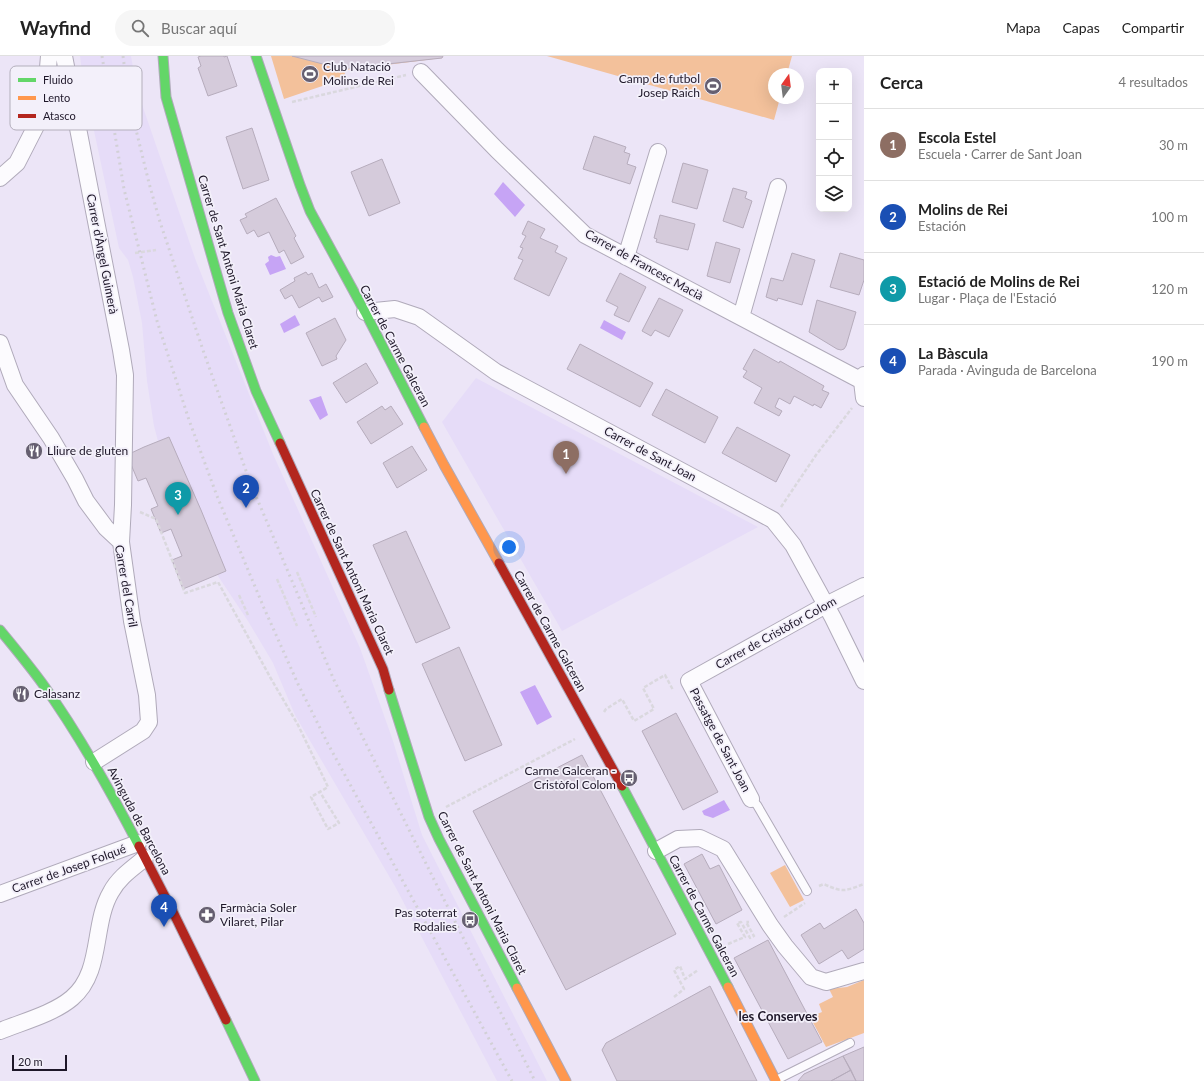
<!DOCTYPE html>
<html lang="es">
<meta charset="utf-8">
<style>
:root{--surface:#fff;--page:#f6f6f6;--text:#222;--muted:#767676;--line:#e0e0e0;--accent:#665f71}
body{margin:0;font-family:Lato,sans-serif;background:var(--page);color:var(--text)}
.controls{position:absolute;right:12px;top:12px;display:grid;overflow:hidden;border-radius:8px;box-shadow:0 4px 16px #0002}
.controls button{width:36px;height:36px;display:grid;place-items:center;padding:0;border:0;border-bottom:1px solid var(--line);background:var(--surface);color:var(--text);font:20px sans-serif}
.compass{position:absolute;left:768px;top:12px;width:36px;height:36px;border-radius:50%;background:var(--surface);box-shadow:0 4px 16px #0002;rotate:14deg}
.scale{position:absolute;left:12px;bottom:10px;width:55px;box-sizing:border-box;padding-left:4px;border:2px solid #1e1729;border-top:0;font-size:11px;line-height:14px;white-space:nowrap;color:#1e1729;-webkit-text-stroke:3px #f3f0fa;paint-order:stroke}
.you{position:absolute;left:509px;top:491px;width:14px;height:14px;margin:-10px;border:3px solid #fff;border-radius:50%;background:#1a73e8;box-shadow:0 0 0 6px #1a73e833}
.badge{display:grid;place-items:center;width:26px;height:26px;border-radius:50%;background:var(--accent);color:#fff;font-size:13px;font-weight:700}
.pin{position:absolute;translate:-50% -33px;filter:drop-shadow(0 1px 2px #0008)}
.pin::after{content:'';position:absolute;top:21px;width:14px;height:12px;background:inherit;clip-path:polygon(0 0,100% 0,50% 100%)}
.list{margin:0;padding:0;list-style:none}
h2{display:flex;justify-content:space-between;align-items:center;height:52px;margin:0;padding:0 16px;font-size:17px}
h2 small{font-size:13px;font-weight:400;color:var(--muted)}
.list li{display:grid;grid-template-columns:26px 1fr auto;gap:12px;align-items:center;box-sizing:border-box;height:72px;padding:0 16px;border-top:1px solid var(--line)}
.list b{display:block;font-size:15px;white-space:nowrap}
.list p{margin:0;font-size:13px;white-space:nowrap;color:var(--muted)}
.list em{font-size:13px;font-style:normal;color:var(--muted)}
.icon{flex:none;width:22px;height:22px;fill:none;stroke:currentColor;stroke-width:2;stroke-linecap:round;stroke-linejoin:round}
.map{position:relative;flex:none;width:864px;height:1025px;overflow:hidden}
header{display:flex;align-items:center;gap:24px;box-sizing:border-box;height:56px;padding:0 20px;background:var(--surface);border-bottom:1px solid var(--line)}
header strong{font-size:19px}
nav{display:flex;gap:22px;margin-inline-start:auto;font-size:14px}
.search{width:280px;height:36px;background:var(--page);display:flex;align-items:center;gap:10px;box-sizing:border-box;padding:0 14px;border-radius:22px;color:var(--muted);font-size:15px}
main{display:flex}
aside{flex:1;background:var(--surface)}
.map>svg:first-child{display:block}
.built{fill:#e6dcf8}
.green{fill:#f3c19b}
.water{fill:#c6a4f5}
.building{fill:#d5cbdb;stroke:#b6acbc}
.lines{fill:none;stroke-linecap:round;stroke-linejoin:round}
.lane-casing{stroke:#b0aaba;stroke-width:10}
.street-casing{stroke:#b0aaba;stroke-width:18}
.fast-casing{stroke:#b0aaba;stroke-width:11}
.slow-casing{stroke:#b0aaba;stroke-width:11}
.jam-casing{stroke:#b0aaba;stroke-width:11}
.path{stroke:#dad8de;stroke-width:2.5;stroke-dasharray:4 2;stroke-linecap:butt}
.lane{stroke:#fcfbfe;stroke-width:8}
.street{stroke:#fcfbfe;stroke-width:16}
.fast{stroke:#63d668;stroke-width:9}
.slow{stroke:#ff974d;stroke-width:9}
.jam{stroke:#b3261e;stroke-width:9}
.rail{stroke:#d2d0d6;stroke-width:3;stroke-dasharray:2 4;stroke-linecap:butt}
.labels{text-anchor:middle;stroke-width:3.5;stroke-linejoin:round;paint-order:stroke}
.poi-label{font-size:12px;fill:#1e1729;stroke:#f3f0fa;text-anchor:start}
.street-label{font-size:12px;fill:#1e1729;stroke:#f3f0fa}
.neighbourhood-label{font-size:13px;font-weight:bold;fill:#1e1729;stroke:#f3f0fa}
.key{fill:#f3f0fa;stroke:#b3afbb;stroke-width:1}
.key-label{font-size:11px;fill:#1e1729}
</style>
<header>
<strong>Wayfind</strong>
<div class="search"><svg class="icon" aria-label="search" viewBox="0 0 24 24"><circle cx="10" cy="10" r="6"/><path d="M15 15l6 6"/></svg>Buscar aquí</div>
<nav><a>Mapa</a><a>Capas</a><a>Compartir</a></nav>
</header>
<main>
<div class="map">
<svg width="864" height="1025" viewBox="0 0 864 1025">
<rect width="100%" height="100%" fill="#ece5f7"/>
<!-- built -->
<path class="built" d="M80,0H131L137,34L196,205L273,398L360,592L392,682L422,779L547,1025H497L396,832L295,659L273,607L248,565L198,490L166,415L154,370L147,325L142,267L133,221L128,204L119,192L83,23Z
M476,322L758,471L562,575L442,366Z"/>
<!-- green -->
<path class="green" d="M271,0H443L442,2L346,14L343,23L284,43Z
M547,0H792L787,18H774V42H780L774,64Z
M785,809L804,844L790,851L770,817Z
M864,924V977L826,991L810,961L822,956L819,948L833,941L829,933L847,931Z"/>
<!-- water -->
<path class="water" d="M503,126L525,149L515,161L494,138Z
M271,199L276,201L280,200L286,213L270,219L265,208L269,205L268,201Z
M295,259L300,269L284,277L280,268Z
M604,264L626,276L622,284L600,272Z
M321,340L328,359L320,364L309,344Z
M535,629L552,661L537,669L520,636Z
M724,744L730,754L713,762L704,759L702,755Z"/>
<!-- building -->
<path class="building" d="M201,0H224V1L227,0L237,30L208,40L198,12L201,10L198,1Z
M292,0H443L442,2L342,13Z
M252,72L269,124L243,133L226,81Z
M594,80L626,91L624,96L630,98L627,108L636,111L630,128L583,113Z
M382,103L400,147L369,160L351,116Z
M683,107L708,114L697,153L672,146Z
M733,132L747,136L745,142L752,145L743,172L723,165Z
M276,142L296,180L294,182L304,201L291,208L284,194L279,197L269,176L258,181L254,174L247,178L240,164L247,161L245,158Z
M660,159L695,168L688,194L656,186L657,183L654,182Z
M528,165L545,173L540,182L558,190L555,196L567,202L549,240L514,223L523,204L518,202L523,192L520,191L526,180L522,178Z
M716,186L740,193L730,227L707,220Z
M792,197L815,204L802,249L778,242L777,245L766,241L771,222L783,225Z
M840,197L864,204V224L859,239L830,231Z
M306,216L308,219L312,217L319,232L326,228L333,241L322,246L319,241L299,252L292,239L285,243L280,234L295,225L294,222Z
M620,217L646,231L629,266L614,259L618,251L606,245Z
M659,242L683,254L669,281L655,274L651,280L642,275Z
M817,244L856,256L846,290L844,293L841,294L837,293L809,276Z
M335,262L346,284L336,300L337,303L322,310L306,277Z
M580,288L653,327L640,351L567,313Z
M754,293L779,307L780,305L824,330L822,334L829,337L821,352L814,348L813,350L794,340L790,348L779,342L775,351L782,355L779,360L754,347L762,332L743,321L747,315L743,313Z
M366,307L378,327L346,347L333,327Z
M666,333L718,361L705,387L652,359Z
M382,350L385,354L391,350L403,368L371,388L357,366Z
M737,371L790,399L776,426L722,397Z
M169,381L201,454L226,515L183,533L172,504L182,500L171,473L161,477L151,453L158,450L146,422L138,425L127,399L144,391Z
M412,390L427,414L397,432L383,407Z
M406,475L450,572L416,587L373,489Z
M459,591L502,689L465,705L422,608Z
M676,657L718,736L683,754L642,675Z
M582,699L676,878L566,934L473,755Z
M702,798L710,813L719,809L742,854L716,868L684,808Z
M856,853L864,867V893L848,903L842,894L819,908L801,879L820,867L824,873Z
M768,884L822,986L788,1003L734,902Z
M710,930L757,1025H617L602,994L606,987Z
M864,991V1025H856L843,1000Z
M843,1000L851,1014L831,1025H798L804,1018Z
M851,1014L856,1025H831Z"/>
<g class="lines">
<defs>
<path id="lane" d="M751,743L757,749L807,835
M776,1024L850,987"/>
<path id="street" d="M64,0L121,294L125,319L123,449L121,486L132,565L147,639L149,666L143,675L94,706
M421,16L497,94L585,179L864,326
M0,122L17,107L39,64L46,35L49,0
M626,201L658,96
M365,256L395,253L419,261L496,316L773,464L793,489L833,562L864,625
M741,261L778,131
M0,287L15,329L51,382L75,423L86,445L106,472L121,486
M864,319L862,325L864,342
M751,743L689,625L826,549L864,530
M656,795L678,783L700,782L723,793L770,869L785,890L811,921L826,926L864,915
M0,838L138,787
M0,975C22,966 53,958 72,942C103,916 92,868 111,836C119,821 133,812 145,802"/>
<path id="fast" d="M163,0L166,41L228,257L256,335L280,387
M256,0L300,129L310,155L365,256L424,371
M0,574C14,591 29,609 42,627C79,678 110,734 139,790
M389,634L429,761L439,783L517,932
M622,730L728,931
M226,964L255,1025"/>
<path id="slow" d="M424,371L444,409L499,507
M728,931L776,1025
M517,932L566,1025"/>
<path id="jam" d="M280,387L383,613L389,634
M499,507L622,730
M139,790L174,858L226,964"/>
</defs>
<!-- lane casing -->
<use href="#lane" class="lane-casing"/>
<!-- street casing -->
<use href="#street" class="street-casing"/>
<!-- fast casing -->
<use href="#fast" class="fast-casing"/>
<!-- slow casing -->
<use href="#slow" class="slow-casing"/>
<!-- jam casing -->
<use href="#jam" class="jam-casing"/>
<!-- path -->
<path class="path" d="M292,46L406,19
M135,197L156,194
M781,451L816,399L852,352
M140,456L156,463L185,537L218,526L270,621L298,669L328,731L311,741L328,773L339,767L320,736
M297,516L316,561
M277,523L297,570
M239,539L248,559
M604,656L606,653L622,643L634,665L654,653L643,632L665,619L673,634
M446,751L575,683
M819,830L824,828C843,837 845,835 864,828
M784,861L805,847
M728,888L745,881L737,867L741,866L750,882L754,880L746,866H749
M674,941L684,933L674,914L680,910L685,923L698,914"/>
<!-- lane -->
<use href="#lane" class="lane"/>
<!-- street -->
<use href="#street" class="street"/>
<!-- fast -->
<use href="#fast" class="fast"/>
<!-- slow -->
<use href="#slow" class="slow"/>
<!-- jam -->
<use href="#jam" class="jam"/>
<!-- rail -->
<path class="rail" d="M102,0L124,133L157,265L189,364L217,440L264,552L298,628L328,688L512,1025
M123,0L129,45L149,127L160,166L204,297L250,426L334,624L535,1025"/>
</g>
<!-- icons -->
<defs>
<symbol id="stadium-disc" viewBox="-11 -11 22 22"><circle r="9.5" fill="#665f71" stroke="#f3f0fa"/><path d="M0-5a6.5 5 0 1 0 0 10a6.5 5 0 1 0 0-10ZM-3.5-1.8h7v3.6h-7Z" fill="#fff"/></symbol>
<symbol id="restaurant-disc" viewBox="-11 -11 22 22"><circle r="9.5" fill="#665f71" stroke="#f3f0fa"/><path d="M-5-6h1v4h1v-4h1v4h1v-4h1v5L-1.5 .5V6h-2V.5L-5-1ZM5-6V6H3V1.5H1.5Q1.5-4 5-6Z" fill="#fff"/></symbol>
<symbol id="bus-disc" viewBox="-11 -11 22 22"><circle r="9.5" fill="#665f71" stroke="#f3f0fa"/><path d="M-5-6H5V4H4V6H2V4H-2V6H-4V4H-5ZM-3.5-4V0h7V-4ZM-3.5 1.2v1.5H-2V1.2ZM2 1.2v1.5H3.5V1.2Z" fill="#fff"/></symbol>
<symbol id="pharmacy-disc" viewBox="-11 -11 22 22"><circle r="9.5" fill="#665f71" stroke="#f3f0fa"/><path d="M-2-6h4v4h4v4h-4v4h-4v-4h-4v-4h4Z" fill="#fff"/></symbol>
</defs>
<g fill-rule="evenodd">
<use href="#stadium-disc" x="300" y="8" width="20" height="20"/>
<use href="#stadium-disc" x="703" y="20" width="20" height="20"/>
<use href="#restaurant-disc" x="24" y="385" width="20" height="20"/>
<use href="#restaurant-disc" x="11" y="628" width="20" height="20"/>
<use href="#bus-disc" x="619" y="712" width="20" height="20"/>
<use href="#pharmacy-disc" x="197" y="849" width="20" height="20"/>
<use href="#bus-disc" x="460" y="854" width="20" height="20"/>
</g>
<g class="labels">
<!-- poi labels -->
<g class="poi-label">
<text x="323" y="15">Club Natació<tspan x="323" dy="14">Molins de Rei</tspan></text>
<text x="700" y="27" text-anchor="end">Camp de futbol<tspan x="700" dy="14">Josep Raich</tspan></text>
<text x="47" y="399">Lliure de gluten</text>
<text x="34" y="642">Calasanz</text>
<text x="616" y="719" text-anchor="end">Carme Galceran -<tspan x="616" dy="14">Cristòfol Colom</tspan></text>
<text x="220" y="856">Farmàcia Soler<tspan x="220" dy="14">Vilaret, Pilar</tspan></text>
<text x="457" y="861" text-anchor="end">Pas soterrat<tspan x="457" dy="14">Rodalies</tspan></text>
</g>
<!-- street labels -->
<g class="street-label">
<text transform="translate(102 198) rotate(79)" y="4">Carrer d'Àngel Guimerà</text>
<text transform="translate(228 206) rotate(73)" y="4">Carrer de Sant Antoni Maria Claret</text>
<text transform="translate(644 209) rotate(29)" y="4">Carrer de Francesc Macià</text>
<text transform="translate(395 290) rotate(62)" y="4">Carrer de Carme Galceran</text>
<text transform="translate(650 398) rotate(28)" y="4">Carrer de Sant Joan</text>
<text transform="translate(352 516) rotate(65)" y="4">Carrer de Sant Antoni Maria Claret</text>
<text transform="translate(126 530) rotate(80)" y="4">Carrer del Carril</text>
<text transform="translate(550 575) rotate(61)" y="4">Carrer de Carme Galceran</text>
<text transform="translate(776 577) rotate(-29)" y="4">Carrer de Cristòfor Colom</text>
<text transform="translate(720 684) rotate(62)" y="4">Passatge de Sant Joan</text>
<text transform="translate(139 765) rotate(62)" y="4">Avinguda de Barcelona</text>
<text transform="translate(69 813) rotate(-20)" y="4">Carrer de Josep Folqué</text>
<text transform="translate(482 837) rotate(63)" y="4">Carrer de Sant Antoni Maria Claret</text>
<text transform="translate(704 860) rotate(62)" y="4">Carrer de Carme Galceran</text>
</g>
<!-- neighbourhood labels -->
<g class="neighbourhood-label">
<text x="778" y="965">les Conserves</text>
</g>
</g>
<!-- legend -->
<rect x="10" y="10" width="132" height="64" rx="6" class="key"/>
<rect x="18" y="22" width="18" height="4" fill="#63d668"/>
<rect x="18" y="40" width="18" height="4" fill="#ff974d"/>
<rect x="18" y="58" width="18" height="4" fill="#b3261e"/>
<g class="key-label">
<text x="43" y="28">Fluido</text>
<text x="43" y="46">Lento</text>
<text x="43" y="64">Atasco</text>
</g>
</svg>
<div class="controls">
<button>+</button>
<button>−</button>
<button><svg class="icon" aria-label="locate" viewBox="0 0 24 24"><circle cx="12" cy="12" r="6"/><path d="M12 2v4M12 18v4M2 12h4M18 12h4"/></svg></button>
<button><svg class="icon" aria-label="layers" viewBox="0 0 24 24"><path d="M12 4l9 5-9 5-9-5zM3 14l9 5 9-5"/></svg></button>
</div>
<svg class="compass" viewBox="-18 -18 36 36"><path d="M0-13l5 13h-10z" fill="#e53935"/><path d="M0 13l5-13h-10z" fill="#767676"/></svg>
<div class="scale">20 m</div>
<div class="you"></div>
<div class="pin badge" style="left:566px;top:418px;background:#8d6e63">1</div>
<div class="pin badge" style="left:246px;top:452px;background:#1a4fb4">2</div>
<div class="pin badge" style="left:178px;top:459px;background:#0f9aa8">3</div>
<div class="pin badge" style="left:164px;top:871px;background:#1a4fb4">4</div>
</div>
<aside>
<h2>Cerca<small>4 resultados</small></h2>
<ul class="list">
<li><span class="badge" style="background:#8d6e63">1</span><div><b>Escola Estel</b><p>Escuela · Carrer de Sant Joan</p></div><em>30 m</em></li>
<li><span class="badge" style="background:#1a4fb4">2</span><div><b>Molins de Rei</b><p>Estación</p></div><em>100 m</em></li>
<li><span class="badge" style="background:#0f9aa8">3</span><div><b>Estació de Molins de Rei</b><p>Lugar · Plaça de l'Estació</p></div><em>120 m</em></li>
<li><span class="badge" style="background:#1a4fb4">4</span><div><b>La Bàscula</b><p>Parada · Avinguda de Barcelona</p></div><em>190 m</em></li>
</ul>
</aside>
</main>
